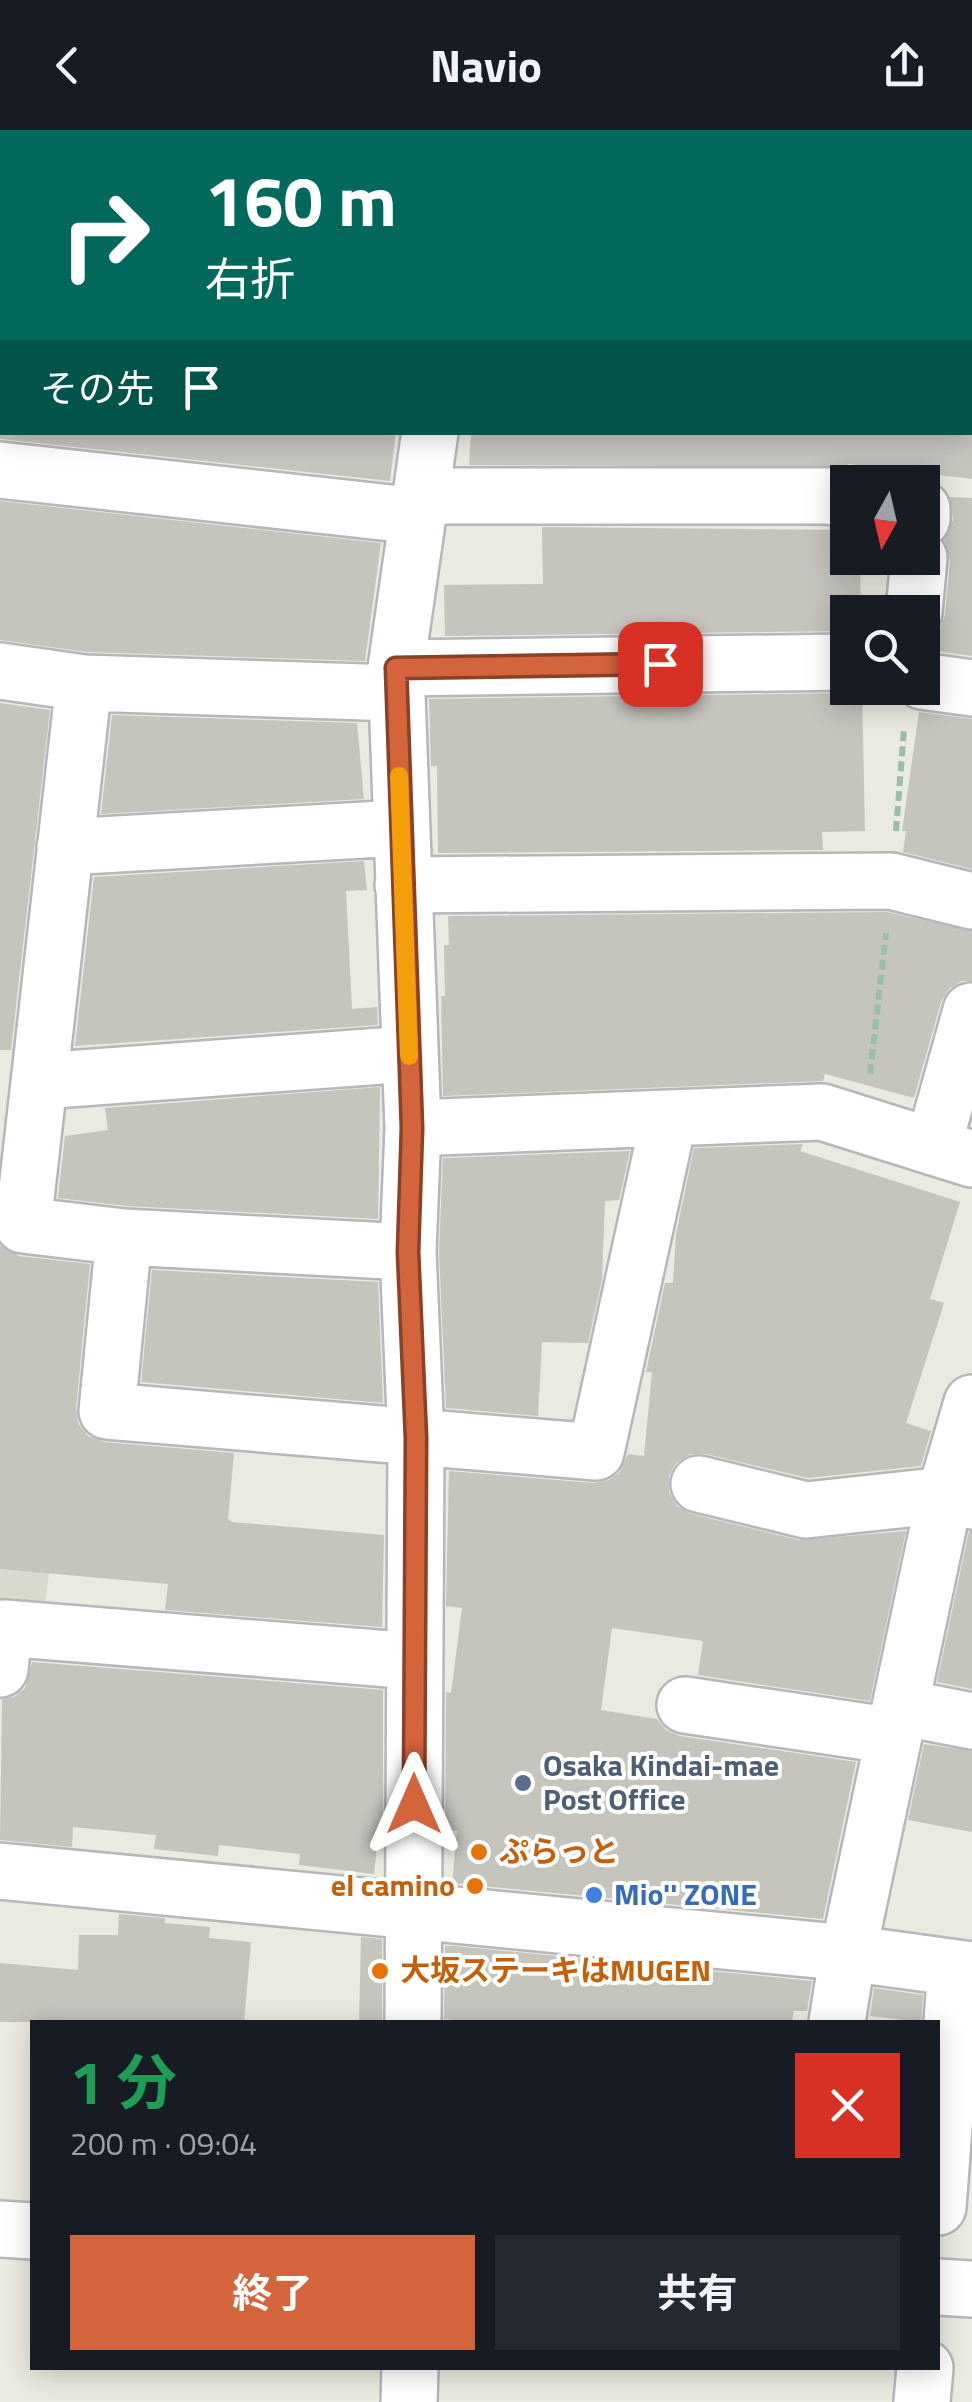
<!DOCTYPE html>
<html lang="ja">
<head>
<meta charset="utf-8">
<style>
  :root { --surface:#171b24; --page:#242831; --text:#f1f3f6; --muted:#9ea1a6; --accent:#d4643c }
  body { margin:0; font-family:"Titillium Web","Noto Sans JP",sans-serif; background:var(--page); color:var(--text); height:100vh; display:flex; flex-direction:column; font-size:38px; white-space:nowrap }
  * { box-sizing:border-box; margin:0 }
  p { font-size:32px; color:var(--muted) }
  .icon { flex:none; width:55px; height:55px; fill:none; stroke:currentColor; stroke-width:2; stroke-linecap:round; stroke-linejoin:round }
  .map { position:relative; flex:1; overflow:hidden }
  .sheet { position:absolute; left:30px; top:1890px; width:910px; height:350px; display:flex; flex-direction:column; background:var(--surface); border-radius:0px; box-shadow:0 5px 25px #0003 }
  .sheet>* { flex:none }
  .hud { position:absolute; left:0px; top:0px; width:972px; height:305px; box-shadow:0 5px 25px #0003; background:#00695c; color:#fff; overflow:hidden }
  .needle { width:65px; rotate:188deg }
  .controls { position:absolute; left:830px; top:335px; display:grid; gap:20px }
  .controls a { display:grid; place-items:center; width:110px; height:110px; border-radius:0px; background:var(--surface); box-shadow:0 5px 25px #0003; font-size:50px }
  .pin { position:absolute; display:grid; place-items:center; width:85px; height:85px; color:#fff; margin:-42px; border-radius:20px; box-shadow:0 5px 15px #0006 }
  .me { position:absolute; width:110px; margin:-55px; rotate:0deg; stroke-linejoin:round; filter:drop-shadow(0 0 8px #0008) }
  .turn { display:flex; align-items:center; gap:35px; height:210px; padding:0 40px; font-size:45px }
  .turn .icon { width:130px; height:130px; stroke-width:2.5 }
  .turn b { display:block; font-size:70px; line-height:85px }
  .then { display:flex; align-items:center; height:95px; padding:0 40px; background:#0003; gap:20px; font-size:38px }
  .round { display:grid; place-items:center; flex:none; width:105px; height:105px; border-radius:0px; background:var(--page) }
  .summary { display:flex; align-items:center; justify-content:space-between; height:170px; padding:0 40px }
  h1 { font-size:60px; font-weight:700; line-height:75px; color:#1e9e55 }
  .cta { display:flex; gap:20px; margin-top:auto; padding:20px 40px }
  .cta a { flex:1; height:115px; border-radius:0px; background:var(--accent); color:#fff; font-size:40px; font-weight:700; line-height:115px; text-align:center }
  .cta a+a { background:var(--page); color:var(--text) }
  header { display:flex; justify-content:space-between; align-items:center; height:130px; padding:0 40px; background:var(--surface); font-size:45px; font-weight:700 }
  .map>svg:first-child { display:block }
  .education { fill:#dad9ce }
  .building { fill:#c5c4bd }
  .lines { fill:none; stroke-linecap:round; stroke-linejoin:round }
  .minor-casing { stroke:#b6b6bb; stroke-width:60 }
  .path { stroke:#99bfab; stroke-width:6; stroke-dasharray:10 5; stroke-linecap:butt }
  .minor { stroke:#fff; stroke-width:55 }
  .route-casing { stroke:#8a4127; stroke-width:25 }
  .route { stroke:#d4643c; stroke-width:18 }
  .slow { stroke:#f59e0b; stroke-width:18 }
  .service-dot { fill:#5c6f8a; stroke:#fff; stroke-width:4 }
  .food-dot { fill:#e8710a; stroke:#fff; stroke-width:4 }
  .shop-dot { fill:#3f7fe0; stroke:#fff; stroke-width:4 }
  .labels { text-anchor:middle; stroke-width:8; stroke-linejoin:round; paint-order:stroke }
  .service-label { font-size:30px; font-weight:bold; fill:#4e5e75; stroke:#fff; text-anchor:start }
  .food-label { font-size:30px; font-weight:bold; fill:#c56008; stroke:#fff; text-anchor:start }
  .shop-label { font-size:30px; font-weight:bold; fill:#366cbe; stroke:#fff; text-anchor:start }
</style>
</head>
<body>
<header><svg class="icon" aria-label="back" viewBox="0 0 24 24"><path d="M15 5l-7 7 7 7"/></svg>Navio<svg class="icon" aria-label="share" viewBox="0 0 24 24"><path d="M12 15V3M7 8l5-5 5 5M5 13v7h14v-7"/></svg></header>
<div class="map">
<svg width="972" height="2272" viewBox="0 0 972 2272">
  <rect width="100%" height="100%" fill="#eaeae0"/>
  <path class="education" d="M0,1231L57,1376L44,1484L0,1480Z"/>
  <path class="building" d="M0,302H396L390,351L0,309Z
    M471,302H972V349L848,334V337L469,335Z
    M950,367L972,368V526L928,520L930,509L940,499L945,485L950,431L944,410L953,390Z
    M0,371L381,413L365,531L87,522L0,510Z
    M542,397L848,400V428H860L861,482H848V501L445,506L444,455L543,454Z
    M862,559L865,701L822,702L823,720L438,723L437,636H431L429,569L848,563Z
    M0,573L50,580L11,920H0Z
    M919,582L972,589V739L903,722L906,701H902Z
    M112,585L357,593L364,669L101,684Z
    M364,731L367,760L346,761L352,879L377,877L378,895L75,916L94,747Z
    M887,782L972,801V851H962L950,858L941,872L914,968L825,944L823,951L443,966L441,866H445L444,815H449L448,786Z
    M380,957L378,1089L127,1076L58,1068L65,1006L108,1000L105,978Z
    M803,1014L800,1021L960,1072L930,1169L944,1173L906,1293L931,1301L921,1336L808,1348L706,1324H691L676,1333L669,1346V1362L677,1376L692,1384L799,1410L906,1401L870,1571L698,1545L703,1511L612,1498L601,1580L657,1589L666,1600L680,1606L856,1632L823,1789L452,1753L457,1701L445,1700L446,1562L451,1563L462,1478L446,1476L449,1341L594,1353L609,1350L619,1343L628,1324L644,1326L652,1242H646L665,1153H673L676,1104L694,1018Z
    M630,1021L619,1070L605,1071L602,1149L588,1213L542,1212L538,1286L446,1278L439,1122L443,1028Z
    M0,1115L19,1126L90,1134L76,1278L78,1293L88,1306L104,1312L234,1323L228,1389L232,1392L384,1405L382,1497L165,1480L168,1454L0,1439Z
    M152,1140L378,1152L383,1273L141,1252Z
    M969,1401H972V1559L937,1552Z
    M32,1532L383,1560V1693L380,1692L374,1744L299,1735L300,1724L219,1715L218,1726L154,1719L156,1705L73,1697L72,1717L0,1710L2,1569L14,1567L25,1558Z
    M924,1614L972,1621V1702L908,1690Z
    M119,1784L165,1788V1793L210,1797L209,1808L251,1812L244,1892H0V1833L78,1840L79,1805H118Z
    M361,1807L382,1809V1892H359Z
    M445,1816H455L812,1851L807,1881H794L792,1892H470L444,1889Z
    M874,1858L923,1865L921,1892L870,1886Z"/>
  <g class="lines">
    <defs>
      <path id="minor" d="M478,2L479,0
        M0,226H2
        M0,340L418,386
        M423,366H827L848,369
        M922,379V389
        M914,482L919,428
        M396,538L848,532
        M0,541L84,553L397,563
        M922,551L972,558
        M84,553L23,1095L124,1107L408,1122
        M65,717L400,698
        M403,755L891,751L972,771
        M40,951L409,924
        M413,998L822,982L972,1029
        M933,1017L971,881
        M124,1107L107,1281L596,1322L669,988
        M699,1354L806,1380L945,1365L972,1371
        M0,1539L4,1498L414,1531
        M685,1575L894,1606
        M900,1577L972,1591
        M0,1741L848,1823L972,1840
        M413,1892L416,1308L408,1122L413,998L396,538L430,302
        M837,1892L848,1823L945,1365L972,1273
        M938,2077L956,1838
        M0,2099L32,2101
        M938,2157L972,2159
        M409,2272L410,2238
        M922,2272L925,2238"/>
    </defs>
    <use href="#minor" class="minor-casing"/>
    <path class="path" d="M896,701L904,599
      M870,944L886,803"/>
    <use href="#minor" class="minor"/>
  </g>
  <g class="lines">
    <defs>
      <path id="route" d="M414,1674L416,1308L408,1122L412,998L396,538L660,534"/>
    </defs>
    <use href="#route" class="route-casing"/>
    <use href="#route" class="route"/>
    <path class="slow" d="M399,646L409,926"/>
  </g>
  <circle class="service-dot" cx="523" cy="1653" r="10"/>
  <g class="food-dot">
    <circle cx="479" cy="1722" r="10"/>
    <circle cx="475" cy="1756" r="10"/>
    <circle cx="380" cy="1841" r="10"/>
  </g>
  <circle class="shop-dot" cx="594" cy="1765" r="10"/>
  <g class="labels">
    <g class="service-label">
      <text x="543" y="1646">Osaka Kindai-mae<tspan x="543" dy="34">Post Office</tspan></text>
    </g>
    <g class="food-label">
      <text x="499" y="1732">ぷらっと</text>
      <text x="455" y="1766" text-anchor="end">el camino</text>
      <text x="400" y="1851">大坂ステーキはMUGEN</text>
    </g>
    <g class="shop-label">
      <text x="614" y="1775">Mio'' ZONE</text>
    </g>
  </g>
</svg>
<div class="controls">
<a><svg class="needle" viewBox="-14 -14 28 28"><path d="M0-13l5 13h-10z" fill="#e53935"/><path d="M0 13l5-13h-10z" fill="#9ea1a6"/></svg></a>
<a><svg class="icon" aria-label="search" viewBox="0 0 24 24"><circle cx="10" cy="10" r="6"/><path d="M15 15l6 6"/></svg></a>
</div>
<div class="pin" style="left:660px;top:534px;background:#d93025"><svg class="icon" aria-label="arrive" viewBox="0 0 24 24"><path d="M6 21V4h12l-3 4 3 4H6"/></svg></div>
<svg class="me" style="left:414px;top:1674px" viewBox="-20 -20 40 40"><path d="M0-17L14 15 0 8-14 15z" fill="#d4643c" stroke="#fff" stroke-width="4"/></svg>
<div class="hud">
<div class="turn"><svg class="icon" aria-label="right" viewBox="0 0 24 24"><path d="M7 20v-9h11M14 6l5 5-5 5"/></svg><div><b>160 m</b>右折</div></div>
<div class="then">その先<svg class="icon" aria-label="arrive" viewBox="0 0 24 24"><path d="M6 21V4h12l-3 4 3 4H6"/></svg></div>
</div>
<section class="sheet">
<div class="summary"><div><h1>1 分</h1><p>200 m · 09:04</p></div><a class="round" style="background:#d93025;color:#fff"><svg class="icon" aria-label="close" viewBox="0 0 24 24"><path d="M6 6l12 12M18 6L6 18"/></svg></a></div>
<div class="cta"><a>終了</a><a>共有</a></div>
</section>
</div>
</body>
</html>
